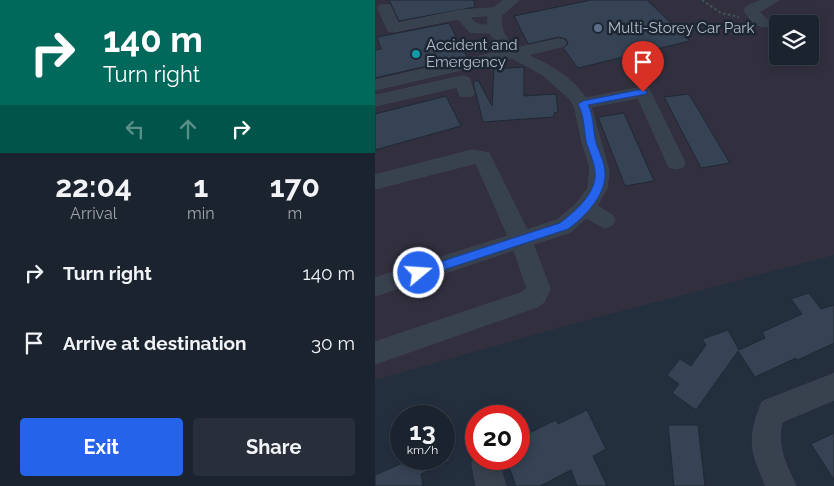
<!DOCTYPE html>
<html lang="en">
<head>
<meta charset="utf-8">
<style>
  :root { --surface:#1b232e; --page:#282f3a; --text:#f1f3f6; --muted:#a0a4aa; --line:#39404a; --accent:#2563eb }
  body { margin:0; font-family:Raleway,sans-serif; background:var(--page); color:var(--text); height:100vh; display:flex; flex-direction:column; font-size:19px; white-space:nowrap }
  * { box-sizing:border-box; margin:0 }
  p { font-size:16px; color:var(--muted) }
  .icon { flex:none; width:28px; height:28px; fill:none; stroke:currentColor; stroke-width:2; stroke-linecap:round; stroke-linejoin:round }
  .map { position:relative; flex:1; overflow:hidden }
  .drawer { display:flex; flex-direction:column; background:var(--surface); width:375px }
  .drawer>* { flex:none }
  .guide { background:#00695c; color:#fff; overflow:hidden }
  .controls { position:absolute; left:394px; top:15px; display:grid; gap:10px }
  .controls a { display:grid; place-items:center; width:50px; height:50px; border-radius:5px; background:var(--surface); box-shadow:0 2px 12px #0003,0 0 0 1px var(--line); font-size:25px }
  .speed { position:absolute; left:15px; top:405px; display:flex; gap:10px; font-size:25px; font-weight:700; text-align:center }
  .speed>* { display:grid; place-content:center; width:65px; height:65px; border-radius:50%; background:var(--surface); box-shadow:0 2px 12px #0003,0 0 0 1px var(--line); line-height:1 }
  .speed small { font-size:12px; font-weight:400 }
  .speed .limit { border:8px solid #d22; background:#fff; color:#111 }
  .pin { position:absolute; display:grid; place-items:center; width:42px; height:42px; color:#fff; margin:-51px -21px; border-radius:50% 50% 50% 0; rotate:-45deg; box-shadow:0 0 5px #0007 }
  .pin .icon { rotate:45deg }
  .me { position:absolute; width:55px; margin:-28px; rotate:72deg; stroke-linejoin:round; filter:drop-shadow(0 0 4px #0008) }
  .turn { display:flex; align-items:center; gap:18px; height:105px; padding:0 20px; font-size:22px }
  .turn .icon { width:65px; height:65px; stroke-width:2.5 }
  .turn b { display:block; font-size:35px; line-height:42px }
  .lanes { display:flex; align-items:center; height:48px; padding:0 20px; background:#0003; justify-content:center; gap:25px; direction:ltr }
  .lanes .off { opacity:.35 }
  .eta { display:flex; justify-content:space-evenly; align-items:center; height:85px; text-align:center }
  .eta b { font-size:30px; font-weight:700; line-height:35px }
  .button { display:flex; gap:10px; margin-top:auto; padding:10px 20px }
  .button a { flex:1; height:58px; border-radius:5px; background:var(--accent); color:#fff; font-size:20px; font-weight:700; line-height:58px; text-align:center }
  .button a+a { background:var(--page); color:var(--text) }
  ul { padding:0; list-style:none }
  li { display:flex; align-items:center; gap:15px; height:70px; padding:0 20px }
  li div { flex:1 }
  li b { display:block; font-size:19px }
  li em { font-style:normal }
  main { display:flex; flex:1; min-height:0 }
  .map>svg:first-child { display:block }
  .medical { fill:#32303f; fill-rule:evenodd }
  .building { fill:#364354; stroke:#1f2835 }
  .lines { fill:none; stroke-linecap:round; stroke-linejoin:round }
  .minor-casing { stroke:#414a57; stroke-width:1 }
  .path { stroke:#3f5557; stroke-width:2; stroke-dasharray:2.5 2.5; stroke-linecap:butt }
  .minor { fill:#38414e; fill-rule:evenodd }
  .route { fill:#2563eb; stroke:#184099 }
  .service-dot { fill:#5c6f8a; stroke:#1d2633; stroke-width:2 }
  .culture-dot { fill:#0f9aa8; stroke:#1d2633; stroke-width:2 }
  .labels { text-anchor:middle; stroke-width:5; stroke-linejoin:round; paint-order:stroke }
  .far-poi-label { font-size:15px; fill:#b4bcc9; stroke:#1d2633; text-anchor:start }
</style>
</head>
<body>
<main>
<section class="drawer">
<div class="guide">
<div class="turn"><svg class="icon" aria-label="right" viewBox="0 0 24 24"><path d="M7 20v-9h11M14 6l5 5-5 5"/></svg><div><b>140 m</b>Turn right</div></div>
<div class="lanes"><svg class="icon off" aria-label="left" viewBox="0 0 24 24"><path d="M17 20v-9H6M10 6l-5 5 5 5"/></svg><svg class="icon off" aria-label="ahead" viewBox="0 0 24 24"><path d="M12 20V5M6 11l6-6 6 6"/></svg><svg class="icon" aria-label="right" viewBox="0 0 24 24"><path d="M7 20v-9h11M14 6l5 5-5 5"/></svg></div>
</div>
<div class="eta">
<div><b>22:04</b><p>Arrival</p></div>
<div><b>1</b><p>min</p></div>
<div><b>170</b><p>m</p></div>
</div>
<ul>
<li><svg class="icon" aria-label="right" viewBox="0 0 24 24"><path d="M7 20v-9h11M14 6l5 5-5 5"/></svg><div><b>Turn right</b></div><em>140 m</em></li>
<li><svg class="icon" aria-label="arrive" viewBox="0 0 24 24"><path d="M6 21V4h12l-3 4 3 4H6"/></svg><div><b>Arrive at destination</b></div><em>30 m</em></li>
</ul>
<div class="button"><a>Exit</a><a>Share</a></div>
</section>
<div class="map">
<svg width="459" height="486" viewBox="0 0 459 486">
  <rect width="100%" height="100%" fill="#242f3e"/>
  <path class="medical" d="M0,0H459V255L190,326L0,380ZM402,24H435V56H402Z"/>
  <path class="building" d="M14,0H99L100,7L24,21Z
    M216,0H272L315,41L203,68L188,48L193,44L191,39L184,37L153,44L139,16Z
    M74,23L92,57L0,78V50L6,49L2,37Z
    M149,67V96L181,94L183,112L179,113V117L108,122L98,82L103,80L117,106L119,69Z
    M314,94L355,163L326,168L289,97Z
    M71,96L86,126L0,150V114Z
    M249,113L279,181L250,186L223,117Z
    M434,293L446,309L459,305V343L423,360L421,358L380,377L363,351L321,410L297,393L304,384L292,375L305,359L316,366L331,345L327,339L353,330L364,350L390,338L387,332L427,314L416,299Z
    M212,410L231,449L218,456L232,486H202L196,470L165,486H141L131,459H144V438L181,420L183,424Z
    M293,425H323L330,486H299Z
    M459,433V480L436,444Z
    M37,459H78L46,474L48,486H0V475Z"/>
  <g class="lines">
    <defs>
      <path id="minor" d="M129,0H144L126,16C125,30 131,40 141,48L184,39L189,40L191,43L189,46L152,55C175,65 196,77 211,98L268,87L274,89L310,163L308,167L301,169L294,167L263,98L216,107L234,171L232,188L222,206L237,215L240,220L237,225L230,228L211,218L196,232L158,244L175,289L169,302L162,307L0,364V342L146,293L152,288L139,250L0,296V278L133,236L101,163L0,189V175L97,150L114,153L152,230L182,220L201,204L213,188L215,167L207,142L200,108L195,99L168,75L137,58L0,90V80L127,51L115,33L95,32L83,19L18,32L13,31L3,8L5,5H15L23,23L86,10L118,8ZM113,16V25C104,26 100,24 95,17Z
        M387,0H404L384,12L392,20L407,16L412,17L414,20L412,23C392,27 382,33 369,10L371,7Z
        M88,76L94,78L99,93L97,96H85L82,87L0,106V96Z
        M459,374V400L407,422C401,447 411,464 421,486H391C375,450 372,439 387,402Z
        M101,454V459H123L131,486H101L97,464Z"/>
    </defs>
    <use href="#minor" class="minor-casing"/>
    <path class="path" d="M327,0L346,13L364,17"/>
    <use href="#minor" class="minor"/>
  </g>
  <path class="route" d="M268,89L272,92L271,94L213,105C219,117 218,131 221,143C224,152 230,163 230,173C231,195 210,217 193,229L44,278L40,276L38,273L40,270L185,223C200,212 223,192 220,171C219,161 214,151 211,141C209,128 209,115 203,104L208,101Z"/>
  <circle class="service-dot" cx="223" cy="28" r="5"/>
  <circle class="culture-dot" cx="41" cy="54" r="5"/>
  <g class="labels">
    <g class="far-poi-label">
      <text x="233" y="33">Multi-Storey Car Park</text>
      <text x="51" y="50">Accident and<tspan x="51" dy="17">Emergency</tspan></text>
    </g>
  </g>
</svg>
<div class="controls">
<a><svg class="icon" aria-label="layers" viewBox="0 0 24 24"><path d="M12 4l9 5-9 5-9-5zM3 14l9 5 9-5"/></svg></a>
</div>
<div class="speed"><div>13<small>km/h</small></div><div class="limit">20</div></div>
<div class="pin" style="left:268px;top:92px;background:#d93025"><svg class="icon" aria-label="arrive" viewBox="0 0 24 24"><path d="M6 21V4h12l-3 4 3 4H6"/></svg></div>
<svg class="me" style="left:44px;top:273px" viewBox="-20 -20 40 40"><circle r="17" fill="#2563eb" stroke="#fff" stroke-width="3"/><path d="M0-11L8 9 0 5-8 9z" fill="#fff"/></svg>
</div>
</main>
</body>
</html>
